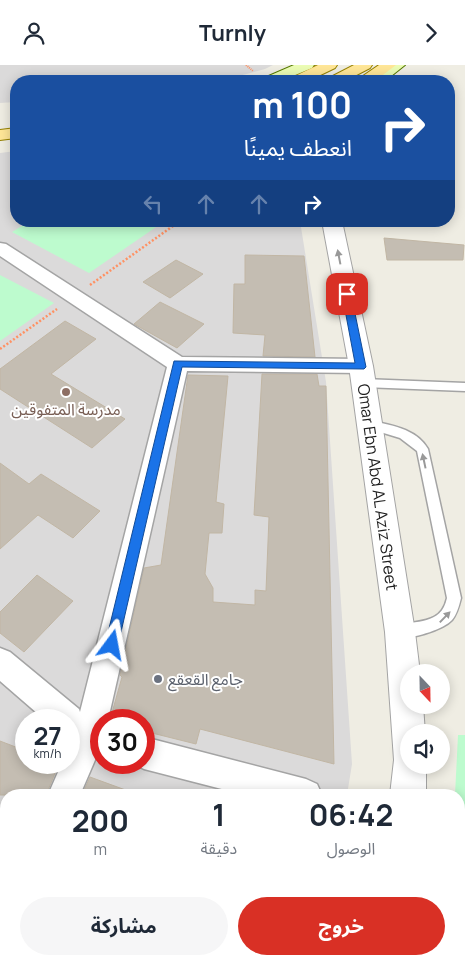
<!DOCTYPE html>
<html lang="ar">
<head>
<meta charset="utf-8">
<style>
  :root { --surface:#fff; --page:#f6f6f7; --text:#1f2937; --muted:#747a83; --accent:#d93025 }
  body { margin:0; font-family:Manrope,"Noto Sans Arabic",sans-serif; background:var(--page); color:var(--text); direction:rtl; height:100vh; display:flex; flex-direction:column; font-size:19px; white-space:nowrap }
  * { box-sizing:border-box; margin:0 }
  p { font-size:16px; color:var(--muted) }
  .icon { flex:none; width:28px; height:28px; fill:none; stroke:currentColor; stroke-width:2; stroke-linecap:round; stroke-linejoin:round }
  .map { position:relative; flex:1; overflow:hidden; direction:ltr }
  .panel { position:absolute; left:0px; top:724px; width:465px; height:176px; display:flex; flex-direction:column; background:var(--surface); border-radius:20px 20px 0 0; box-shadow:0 2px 12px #0003; direction:rtl }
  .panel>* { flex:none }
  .banner { position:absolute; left:10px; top:10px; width:445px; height:152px; border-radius:20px; box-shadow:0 2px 12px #0003; direction:rtl; background:#1a4fa0; color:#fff; overflow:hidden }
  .needle { width:32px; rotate:158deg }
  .controls { position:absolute; left:400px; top:599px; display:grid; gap:10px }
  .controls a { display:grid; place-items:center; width:50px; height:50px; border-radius:50%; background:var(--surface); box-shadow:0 2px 12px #0003; font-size:25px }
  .speed { position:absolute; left:15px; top:644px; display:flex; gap:10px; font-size:25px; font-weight:700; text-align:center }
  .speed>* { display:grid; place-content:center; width:65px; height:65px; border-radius:50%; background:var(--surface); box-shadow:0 2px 12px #0003; line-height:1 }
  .speed small { font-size:12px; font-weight:400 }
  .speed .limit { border:8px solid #d22; background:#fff; color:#111 }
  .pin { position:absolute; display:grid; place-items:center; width:42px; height:42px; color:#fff; margin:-21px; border-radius:10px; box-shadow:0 2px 8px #0006 }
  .me { position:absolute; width:55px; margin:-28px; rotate:13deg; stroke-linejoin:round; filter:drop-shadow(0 0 4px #0008) }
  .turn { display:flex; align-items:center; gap:18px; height:105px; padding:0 20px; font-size:22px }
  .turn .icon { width:65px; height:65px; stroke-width:2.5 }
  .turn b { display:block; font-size:35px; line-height:42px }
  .lanes { display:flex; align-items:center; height:48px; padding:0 20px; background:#0003; justify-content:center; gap:25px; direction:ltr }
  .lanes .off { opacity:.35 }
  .eta { display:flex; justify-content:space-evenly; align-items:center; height:85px; text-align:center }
  .eta b { font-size:30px; font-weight:700; line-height:35px }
  .button { display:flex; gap:10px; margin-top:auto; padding:10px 20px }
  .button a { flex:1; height:58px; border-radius:30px; background:var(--accent); color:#fff; font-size:20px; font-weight:700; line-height:58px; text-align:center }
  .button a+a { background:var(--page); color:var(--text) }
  header { display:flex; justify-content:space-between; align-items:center; height:65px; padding:0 20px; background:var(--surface); font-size:22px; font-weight:700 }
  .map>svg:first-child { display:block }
  .residential { fill:#dbdada; fill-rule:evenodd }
  .park { fill:#bdfbce }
  .building { fill:#c4bdb2; stroke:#c1b6a4 }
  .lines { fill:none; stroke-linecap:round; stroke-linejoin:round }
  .service-casing { stroke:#a4a4a4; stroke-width:3 }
  .minor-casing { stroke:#a4a4a4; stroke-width:3 }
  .tertiary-casing { stroke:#a4a4a4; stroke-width:2 }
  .secondary-casing { stroke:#547801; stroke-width:2 }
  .primary-casing { stroke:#968100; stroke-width:2 }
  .path-far1 { stroke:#ff9163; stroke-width:2; stroke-dasharray:1 1; stroke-linecap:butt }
  .path { stroke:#ff9163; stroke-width:2.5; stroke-dasharray:2 2; stroke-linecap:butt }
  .service { fill:#fff; fill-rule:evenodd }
  .minor { fill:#fff; fill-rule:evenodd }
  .tertiary { fill:#fff; fill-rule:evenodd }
  .secondary { fill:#ebfcb4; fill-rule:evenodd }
  .primary { fill:#ffe697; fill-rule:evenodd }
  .oneway { fill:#999 }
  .route { fill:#1a73e8; stroke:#114b97 }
  .education-dot { fill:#8d6e63; stroke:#fff; stroke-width:2 }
  .worship-dot { fill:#6b7280; stroke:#fff; stroke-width:2 }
  .labels { text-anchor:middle; stroke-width:4; stroke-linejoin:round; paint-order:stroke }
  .education-label { font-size:16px; fill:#785e54; stroke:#fff }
  .street-label { font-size:16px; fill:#1d1d1d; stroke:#fff }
  .worship-label { font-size:16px; fill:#5b616d; stroke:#fff; text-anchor:start }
</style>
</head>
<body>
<header><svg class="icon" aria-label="forward" viewBox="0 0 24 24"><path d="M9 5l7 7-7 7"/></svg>Turnly<svg class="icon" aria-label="person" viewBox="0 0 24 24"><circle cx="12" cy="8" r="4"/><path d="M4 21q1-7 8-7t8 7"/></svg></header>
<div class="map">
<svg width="465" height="899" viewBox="0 0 465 899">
  <rect width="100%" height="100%" fill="#efede3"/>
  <path class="residential" d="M0,0H273L265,4L220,16H16V37L0,38Z
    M16,86V156H300L326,317L352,699L347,730H6V894H320V899H0V88ZM26,655H69V698H26ZM101,655H144V698H101Z"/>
  <path class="park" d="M30,156H165L89,208L12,167Z
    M0,210L54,238L0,276Z
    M458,670H465V899H447V894H459V730H455Z"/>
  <path class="building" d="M384,173L464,180L463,195H387Z
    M245,190L304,191L315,292L263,291L265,270L233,268L234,219H245Z
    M176,195L203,209L170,233L143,217Z
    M160,237L204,259L177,283L134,259Z
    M65,256L96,274L51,309L125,354L92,383L0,324V304Z
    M262,309H317L319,321H326L334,699L200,664L196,679L144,666V655H110L122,612L120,610L144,503L161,500L188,310L228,311L216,437L224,439L222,468H209L205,509L213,523V537L255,540V525L266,526L269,452L254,450Z
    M0,398L29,419L41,409L100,446L73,473L38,450L0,484Z
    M37,510L73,536L24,587L0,568V547Z
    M0,676L26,686V698H48L58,701L46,730H0Z
    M90,712L131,727V730H82Z"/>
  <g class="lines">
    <defs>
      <path id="service" d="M363,314L465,318V326L363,322L358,318Z
        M368,355C389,360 416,363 428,384L461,533C459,541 457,549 452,555C443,565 407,576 395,572L393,567L395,562C416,554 441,561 447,533L417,386L400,373L364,362L362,359L364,356Z"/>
      <path id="minor" d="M0,178L6,179L182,292L361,294L368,296L372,301L368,306L361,308L187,306L108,655H101V681L80,730H48L62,698H69V683L75,667L69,670V655H45L0,616V583L10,587L79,644L80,647L167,302L0,191Z
        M144,672L306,714L317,719L322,730H245L144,704L132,698H144Z
        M6,843V891L0,894V846Z"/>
      <path id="tertiary" d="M322,156H342L373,301L415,567L420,608H409V640H423L425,668H409V700H426V730H390L394,695L385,567L349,301Z
        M386,894H426V899H386Z"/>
      <path id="secondary" d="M294,0H314L312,3L281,16H261L264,13Z
        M388,0H405L385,16H369Z"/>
      <path id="primary" d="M318,0H337L335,3L308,16H288L291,13Z
        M354,0H372L370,3L345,16H326L329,13Z
        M379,0H396L375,16H358L360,13Z
        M16,63V73L0,75V65Z"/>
    </defs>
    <use href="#service" class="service-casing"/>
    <use href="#minor" class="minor-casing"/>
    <use href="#tertiary" class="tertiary-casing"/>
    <use href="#secondary" class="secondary-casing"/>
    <use href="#primary" class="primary-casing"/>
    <path class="path-far1" d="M246,0L253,6"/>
    <path class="path" d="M90,220L180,156
      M0,284L57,244"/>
    <use href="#service" class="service"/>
    <use href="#minor" class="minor"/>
    <use href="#tertiary" class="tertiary"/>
    <use href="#secondary" class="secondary"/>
    <use href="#primary" class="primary"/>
  </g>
  <defs><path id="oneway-solid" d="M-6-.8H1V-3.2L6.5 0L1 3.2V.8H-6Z" transform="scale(1.25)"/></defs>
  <g class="oneway">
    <use href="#oneway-solid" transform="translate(339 192) rotate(-101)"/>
    <use href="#oneway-solid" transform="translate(424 396) rotate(-102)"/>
    <use href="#oneway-solid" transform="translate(445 552) rotate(-46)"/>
  </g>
  <path class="route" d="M347,226L351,229L366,302L364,304L182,302L118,580L116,584L112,586L107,584L105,580L174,296L355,298L342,229Z"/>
  <circle class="education-dot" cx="66" cy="327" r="5"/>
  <circle class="worship-dot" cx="158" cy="614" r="5"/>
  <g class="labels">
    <g class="education-label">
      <text x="66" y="350">مدرسة المتفوقين</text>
    </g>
    <g class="street-label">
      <text transform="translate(378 422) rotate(82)" y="6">Omar Ebn Abd AL Aziz Street</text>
    </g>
    <g class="worship-label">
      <text x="168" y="620">جامع القعقع</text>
    </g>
  </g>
</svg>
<div class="controls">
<a><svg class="needle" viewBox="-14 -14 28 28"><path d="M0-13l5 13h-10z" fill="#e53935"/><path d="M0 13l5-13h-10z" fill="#747a83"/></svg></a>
<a><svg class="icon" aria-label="sound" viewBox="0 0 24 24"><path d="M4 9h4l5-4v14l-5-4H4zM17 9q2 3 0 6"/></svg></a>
</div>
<div class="speed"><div>27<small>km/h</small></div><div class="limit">30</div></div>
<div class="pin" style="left:347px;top:229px;background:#d93025"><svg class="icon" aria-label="arrive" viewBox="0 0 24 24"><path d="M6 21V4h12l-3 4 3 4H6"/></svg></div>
<svg class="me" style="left:112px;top:580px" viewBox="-20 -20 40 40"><path d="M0-17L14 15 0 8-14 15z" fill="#1a73e8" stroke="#fff" stroke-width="4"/></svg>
<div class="banner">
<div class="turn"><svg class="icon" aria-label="right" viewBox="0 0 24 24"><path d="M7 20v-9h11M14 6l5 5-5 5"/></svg><div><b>100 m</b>انعطف يمينًا</div></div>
<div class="lanes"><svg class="icon off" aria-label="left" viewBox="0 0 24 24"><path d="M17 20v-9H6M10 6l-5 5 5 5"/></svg><svg class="icon off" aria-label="ahead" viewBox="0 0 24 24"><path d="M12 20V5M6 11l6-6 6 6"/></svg><svg class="icon off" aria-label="ahead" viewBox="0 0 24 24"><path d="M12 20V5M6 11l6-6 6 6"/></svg><svg class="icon" aria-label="right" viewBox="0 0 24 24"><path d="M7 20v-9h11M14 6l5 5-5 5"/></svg></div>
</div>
<section class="panel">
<div class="eta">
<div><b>06:42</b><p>الوصول</p></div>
<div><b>1</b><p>دقيقة</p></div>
<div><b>200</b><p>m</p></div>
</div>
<div class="button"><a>خروج</a><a>مشاركة</a></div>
</section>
</div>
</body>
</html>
